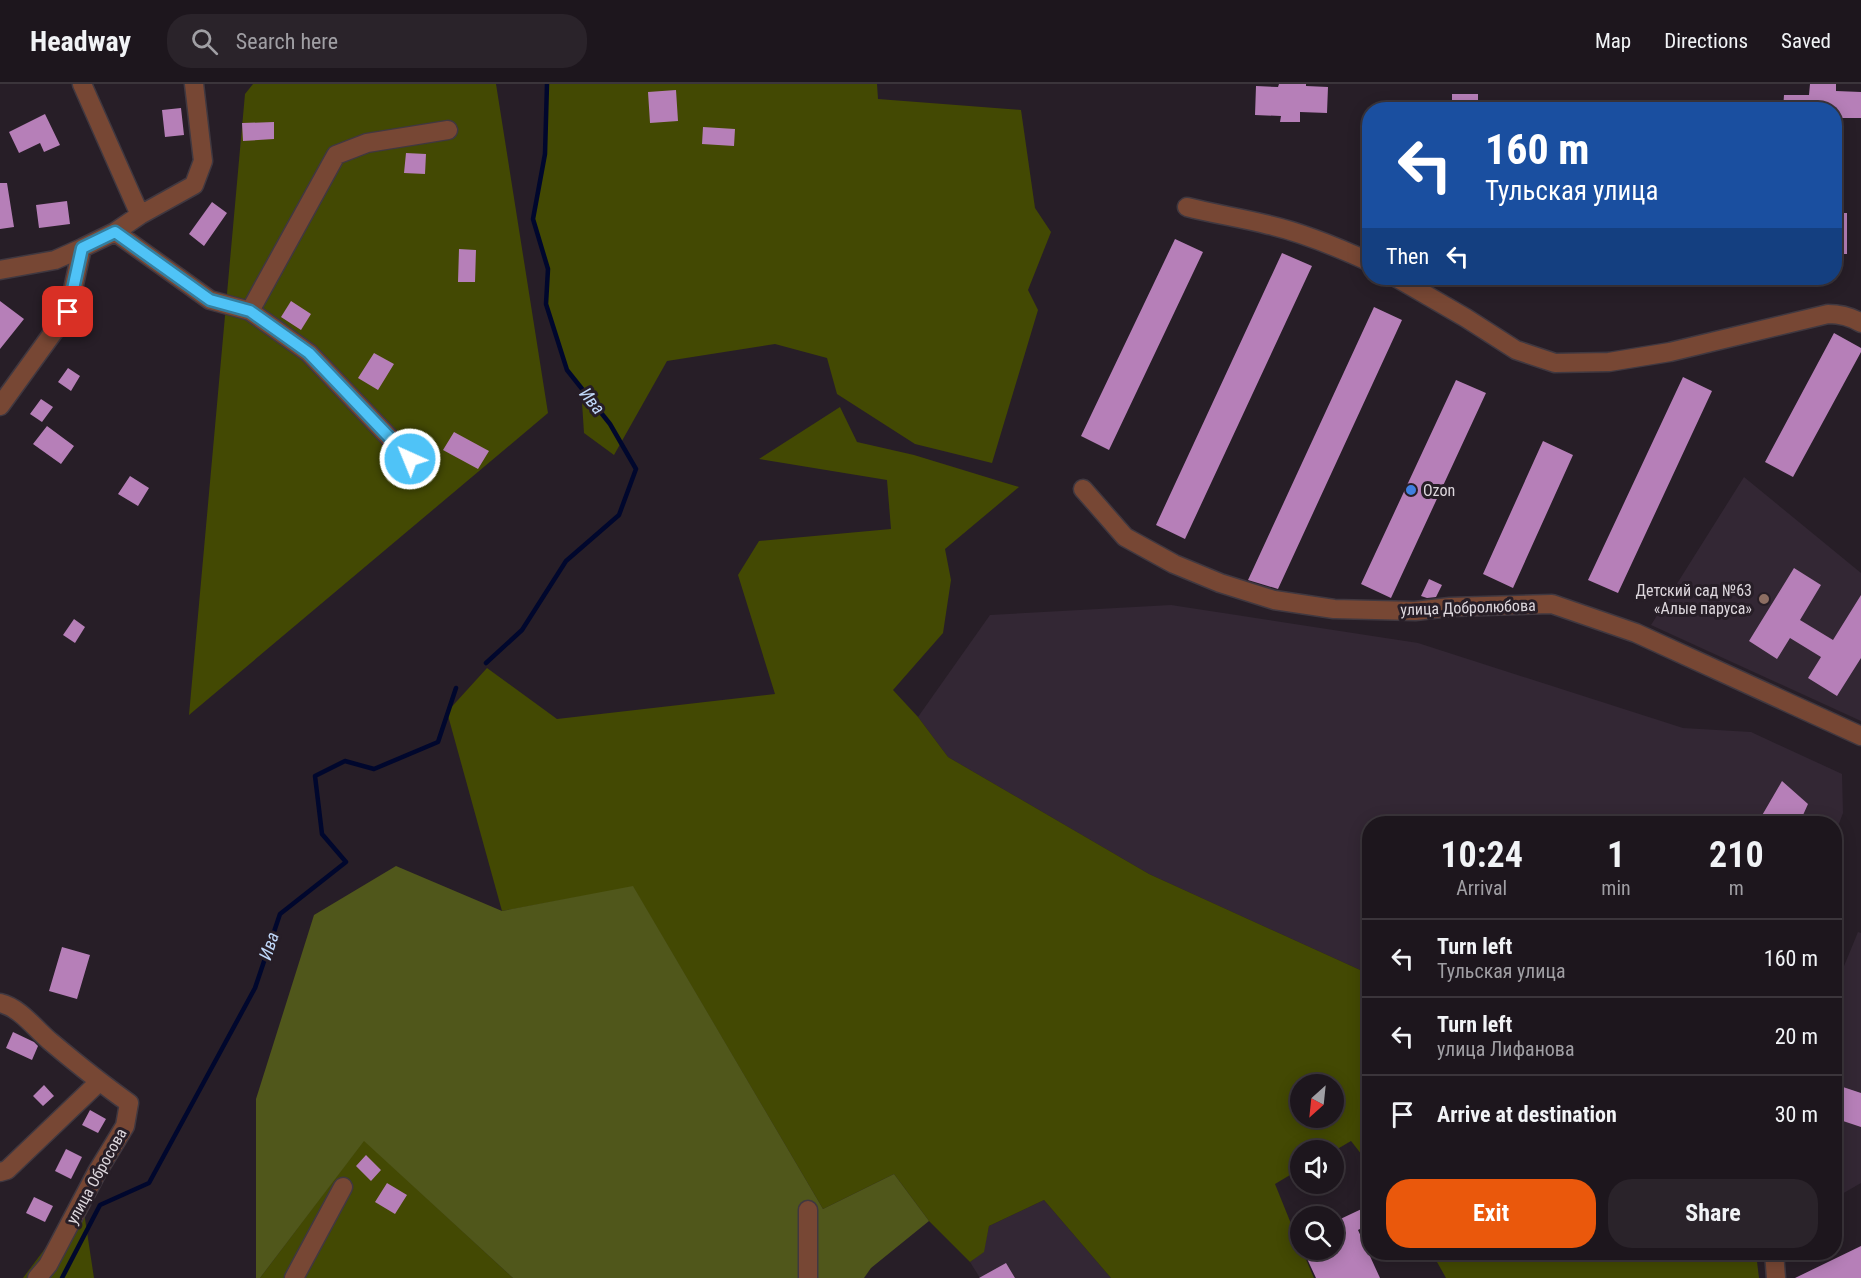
<!DOCTYPE html>
<html lang="en">
<head>
<meta charset="utf-8">
<style>
  :root { --surface:#1d161d; --page:#2a232a; --text:#f1f3f6; --muted:#a09fa4; --line:#3b353b; --accent:#ea580c }
  body { margin:0; font-family:"Roboto Condensed",sans-serif; background:var(--page); color:var(--text); height:100vh; display:flex; flex-direction:column; font-size:22px; white-space:nowrap }
  * { box-sizing:border-box; margin:0 }
  p { font-size:20px; color:var(--muted) }
  .icon { flex:none; width:33px; height:33px; fill:none; stroke:currentColor; stroke-width:2; stroke-linecap:round; stroke-linejoin:round }
  .map { position:relative; flex:1; overflow:hidden }
  .side { position:absolute; left:1362px; top:732px; width:480px; height:444px; display:flex; flex-direction:column; background:var(--surface); border-radius:24px; box-shadow:0 3px 15px #0003,0 0 0 2px var(--line) }
  .side>* { flex:none }
  .guide { position:absolute; left:1362px; top:18px; width:480px; height:183px; border-radius:24px; box-shadow:0 3px 15px #0003,0 0 0 2px var(--line); background:#1a4fa0; color:#fff; overflow:hidden }
  .needle { width:39px; rotate:207deg }
  .buttons { position:absolute; left:1290px; top:990px; display:grid; gap:12px }
  .buttons a { display:grid; place-items:center; width:54px; height:54px; border-radius:50%; background:var(--surface); box-shadow:0 3px 15px #0003,0 0 0 2px var(--line); font-size:30px }
  .pin { position:absolute; display:grid; place-items:center; width:51px; height:51px; color:#fff; margin:-26px; border-radius:12px; box-shadow:0 3px 9px #0006 }
  .me { position:absolute; width:66px; margin:-33px; rotate:316deg; stroke-linejoin:round; filter:drop-shadow(0 0 4px #0008) }
  .turn { display:flex; align-items:center; gap:21px; height:126px; padding:0 24px; font-size:27px }
  .turn .icon { width:78px; height:78px; stroke-width:2.5 }
  .turn b { display:block; font-size:42px; line-height:51px }
  .then { display:flex; align-items:center; height:57px; padding:0 24px; background:#0003; gap:12px; font-size:22px }
  .eta { display:flex; justify-content:space-evenly; align-items:center; height:102px; text-align:center }
  .eta b { font-size:36px; font-weight:700; line-height:42px }
  .button { display:flex; gap:12px; margin-top:auto; padding:12px 24px }
  .button a { flex:1; height:69px; border-radius:24px; background:var(--accent); color:#fff; font-size:24px; font-weight:700; line-height:69px; text-align:center }
  .button a+a { background:var(--page); color:var(--text) }
  ul { padding:0; list-style:none }
  li { display:flex; align-items:center; gap:18px; height:78px; padding:0 24px; border-top:2px solid var(--line) }
  li div { flex:1 }
  li b { display:block; font-size:22px }
  li em { font-style:normal }
  header { display:flex; align-items:center; gap:36px; box-sizing:border-box; height:84px; padding:0 30px; background:var(--surface); border-bottom:2px solid var(--line) }
  header strong { font-size:28px }
  nav { display:flex; gap:33px; margin-inline-start:auto; font-size:21px }
  .search { width:420px; height:54px; background:var(--page); display:flex; align-items:center; gap:15px; box-sizing:border-box; padding:0 21px; border-radius:24px; color:var(--muted); font-size:22px }
  .map>svg:first-child { display:block }
  .built { fill:#332734 }
  .green { fill:#434903; fill-rule:evenodd }
  .forest { fill:#50571b }
  .lines { fill:none; stroke-linecap:round; stroke-linejoin:round }
  .stream { stroke:#00072d; stroke-width:4.5 }
  .building { fill:#b67fb8 }
  .street-casing { stroke:#403840; stroke-width:21 }
  .street { stroke:#774734; stroke-width:18 }
  .route-casing { stroke:#337fa1; stroke-width:15 }
  .route { stroke:#4fc3f7; stroke-width:10 }
  .shop-dot { fill:#3f7fe0; stroke:#271e27; stroke-width:2 }
  .education-dot { fill:#8d6e63; stroke:#271e27; stroke-width:2 }
  .labels { text-anchor:middle; stroke-width:6; stroke-linejoin:round; paint-order:stroke }
  .poi-label { font-size:16px; fill:#ddd7dd; stroke:#271e27; text-anchor:start }
  .street-label { font-size:16px; fill:#ddd7dd; stroke:#271e27 }
  .water-label { font-size:18px; font-style:italic; fill:#bfd7f8; stroke:#271e27 }
</style>
</head>
<body>
<header>
<strong>Headway</strong>
<div class="search"><svg class="icon" aria-label="search" viewBox="0 0 24 24"><circle cx="10" cy="10" r="6"/><path d="M15 15l6 6"/></svg>Search here</div>
<nav><a>Map</a><a>Directions</a><a>Saved</a></nav>
</header>
<div class="map">
<svg width="1861" height="1194" viewBox="0 0 1861 1194">
  <rect width="100%" height="100%" fill="#271e27"/>
  <path class="built" d="M1744,393L1861,489V637L1651,541Z
    M1171,521L1418,559L1683,644L1751,648L1842,690L1843,729L1835,750L1834,740H1370L1369,890L1149,790L948,673L918,633L990,531Z
    M1858,848L1861,849V1099L1835,1114V904Z
    M1044,1116L1111,1194H980L970,1178L983,1168L989,1142Z"/>
  <path class="green" d="M253,0H496L548,329L189,631L245,10Z
    M547,0H877L878,15L1021,26L1035,124L1051,148L1028,206L1038,226L992,379L915,360L837,310L827,274L775,260L667,277L614,371L584,349L581,303L567,286L546,220L548,185L533,135L545,70Z
    M840,323L857,358L914,371L1019,403L945,465L951,496L943,549L893,606L918,633L948,673L1149,790L1369,890V1080L1351,1057L1334,1067L1300,1066V1085L1275,1100L1300,1162V1166H1302L1314,1194H1111L1044,1116L989,1142L984,1168L970,1178L929,1137L894,1090L823,1125L633,803L502,827L447,628L487,584L557,635L775,610L738,491L759,457L891,445L887,396L759,375ZM1300,1000H1334V1034H1300Z
    M364,1056L513,1194H260Z
    M82,1115L94,1194H23Z
    M1432,1169H1756L1759,1194H1446Z"/>
  <path class="forest" d="M396,782L502,827L633,802L823,1125L894,1090L929,1137L871,1184L864,1194H513L364,1057L260,1194H256V1015L314,831Z"/>
  <g class="lines">
    <path class="stream" d="M486,579L522,546L566,477L619,431L636,385L610,340L567,286L546,220L548,185L533,135L545,70L547,0
      M62,1194L100,1121L149,1099L255,904L280,830L346,778L322,750L315,692L345,677L374,685L438,658L456,604"/>
  </g>
  <path class="building" d="M1279,0H1306V2L1328,3L1327,29L1300,28V38H1280L1281,32L1255,31L1256,2L1278,3Z
    M1810,0H1836V7L1861,8V34H1834V26H1783L1784,11H1809Z
    M676,6L678,37L650,39L648,8Z
    M1452,10H1478V26H1452Z
    M181,24L184,51L165,53L162,26Z
    M45,30L60,61L44,68L40,59L19,69L9,48Z
    M274,38V55L243,57L242,39Z
    M703,43L735,45L734,62L702,60Z
    M406,69L426,70L425,90L404,89Z
    M0,99H7L14,143L0,145Z
    M67,117L70,140L39,144L36,121Z
    M212,118L227,129L204,162L189,150Z
    M1834,129H1847V170H1834Z
    M1175,155L1203,168L1109,366L1081,352Z
    M459,165L476,166L475,198H458Z
    M1282,169L1312,182L1185,455L1156,441Z
    M0,217L24,235L0,265Z
    M291,217L311,230L301,246L281,233Z
    M1374,223L1402,236L1278,505L1248,496Z
    M1834,249L1861,264V268L1793,393L1765,378Z
    M374,269L394,280L378,306L358,294Z
    M68,284L80,292L71,307L58,298Z
    M1683,293L1712,307L1618,509L1588,496Z
    M1456,296L1486,309L1391,514L1361,500Z
    M41,315L53,323L42,338L30,330Z
    M47,342L74,362L61,380L33,360Z
    M454,348L489,367L478,385L443,366Z
    M1543,357L1573,371L1513,504L1483,490Z
    M130,392L149,404L138,422L118,410Z
    M1794,484L1821,501L1800,536L1833,556L1861,511V574L1837,612L1808,594L1821,573L1790,554L1777,575L1749,557Z
    M1429,495L1442,501L1436,513L1427,514L1421,512Z
    M74,535L85,543L75,559L63,551Z
    M1782,697L1808,720L1799,740H1757Z
    M62,863L90,871L77,915L49,907Z
    M13,948L34,958L38,962L32,976L6,964Z
    M1834,1000L1861,1009V1043L1834,1034Z
    M44,1001L54,1012L43,1022L33,1012Z
    M90,1026L106,1035L98,1049L82,1041Z
    M66,1065L82,1073L71,1095L55,1087Z
    M366,1071L381,1086L371,1097L356,1082Z
    M387,1099L407,1111L395,1130L375,1118Z
    M34,1113L53,1122L45,1138L26,1129Z
    M1370,1121V1140L1358,1146L1380,1194H1316L1303,1166H1334V1138Z
    M1861,1162V1194H1795Z
    M1006,1179L1015,1194H979Z"/>
  <g class="lines">
    <defs>
      <path id="street" d="M82,0L140,131
        M1187,123C1214,130 1242,134 1269,141C1304,149 1337,163 1370,178
        M115,148L210,216L250,227L309,269L410,375
        M0,186L55,176L82,164L115,148L140,131L194,101L203,77L194,0
        M1397,194L1466,234L1516,266L1555,279L1609,278L1670,268L1828,230C1840,230 1850,232 1861,239
        M250,227L336,71L367,59L448,46
        M0,322L68,228L82,164
        M1083,405L1125,453L1174,480L1220,499L1274,516L1334,525L1415,527L1450,523L1552,520L1636,549L1861,652
        M0,919C21,924 35,945 51,958C76,979 102,1000 129,1019L125,1042L97,1088L48,1181L37,1194
        M0,1088L7,1086L99,998
        M808,1126V1194
        M1774,1168L1776,1194
        M294,1194L343,1103"/>
    </defs>
    <use href="#street" class="street-casing"/>
    <use href="#street" class="street"/>
  </g>
  <g class="lines">
    <defs>
      <path id="route" d="M68,228L82,164L115,148L210,216L250,227L309,269L410,375"/>
    </defs>
    <use href="#route" class="route-casing"/>
    <use href="#route" class="route"/>
  </g>
  <circle class="shop-dot" cx="1411" cy="406" r="6"/>
  <circle class="education-dot" cx="1764" cy="515" r="6"/>
  <g class="labels">
    <g class="poi-label">
      <text x="1423" y="412">Ozon</text>
      <text x="1752" y="512" text-anchor="end">Детский сад №63<tspan x="1752" dy="18">«Алые паруса»</tspan></text>
    </g>
    <g class="street-label">
      <text transform="translate(1468 523) rotate(-2)" y="6">улица Добролюбова</text>
      <text transform="translate(96 1092) rotate(-61)" y="6">улица Обросова</text>
    </g>
    <g class="water-label">
      <text transform="translate(592 317) rotate(51)" y="6">Ива</text>
      <text transform="translate(269 862) rotate(-72)" y="6">Ива</text>
    </g>
  </g>
</svg>
<div class="buttons">
<a><svg class="needle" viewBox="-14 -14 28 28"><path d="M0-13l5 13h-10z" fill="#e53935"/><path d="M0 13l5-13h-10z" fill="#a09fa4"/></svg></a>
<a><svg class="icon" aria-label="sound" viewBox="0 0 24 24"><path d="M4 9h4l5-4v14l-5-4H4zM17 9q2 3 0 6"/></svg></a>
<a><svg class="icon" aria-label="search" viewBox="0 0 24 24"><circle cx="10" cy="10" r="6"/><path d="M15 15l6 6"/></svg></a>
</div>
<div class="pin" style="left:68px;top:228px;background:#d93025"><svg class="icon" aria-label="arrive" viewBox="0 0 24 24"><path d="M6 21V4h12l-3 4 3 4H6"/></svg></div>
<svg class="me" style="left:410px;top:375px" viewBox="-20 -20 40 40"><circle r="17" fill="#4fc3f7" stroke="#fff" stroke-width="3"/><path d="M0-11L8 9 0 5-8 9z" fill="#fff"/></svg>
<div class="guide">
<div class="turn"><svg class="icon" aria-label="left" viewBox="0 0 24 24"><path d="M17 20v-9H6M10 6l-5 5 5 5"/></svg><div><b>160 m</b>Тульская улица</div></div>
<div class="then">Then<svg class="icon" aria-label="left" viewBox="0 0 24 24"><path d="M17 20v-9H6M10 6l-5 5 5 5"/></svg></div>
</div>
<section class="side">
<div class="eta">
<div><b>10:24</b><p>Arrival</p></div>
<div><b>1</b><p>min</p></div>
<div><b>210</b><p>m</p></div>
</div>
<ul>
<li><svg class="icon" aria-label="left" viewBox="0 0 24 24"><path d="M17 20v-9H6M10 6l-5 5 5 5"/></svg><div><b>Turn left</b><p>Тульская улица</p></div><em>160 m</em></li>
<li><svg class="icon" aria-label="left" viewBox="0 0 24 24"><path d="M17 20v-9H6M10 6l-5 5 5 5"/></svg><div><b>Turn left</b><p>улица Лифанова</p></div><em>20 m</em></li>
<li><svg class="icon" aria-label="arrive" viewBox="0 0 24 24"><path d="M6 21V4h12l-3 4 3 4H6"/></svg><div><b>Arrive at destination</b></div><em>30 m</em></li>
</ul>
<div class="button"><a>Exit</a><a>Share</a></div>
</section>
</div>
</body>
</html>
